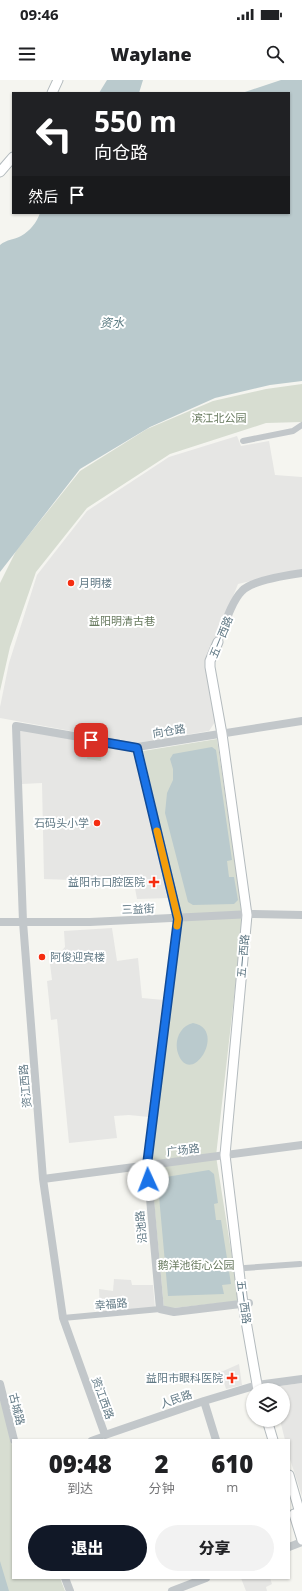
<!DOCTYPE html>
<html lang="zh">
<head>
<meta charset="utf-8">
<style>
  :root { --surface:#fff; --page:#f2f2f2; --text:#202124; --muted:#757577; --accent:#111827 }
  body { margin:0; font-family:"Open Sans","Noto Sans SC",sans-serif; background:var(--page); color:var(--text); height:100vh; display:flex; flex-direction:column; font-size:15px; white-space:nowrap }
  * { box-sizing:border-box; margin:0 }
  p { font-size:13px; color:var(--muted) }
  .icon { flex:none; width:22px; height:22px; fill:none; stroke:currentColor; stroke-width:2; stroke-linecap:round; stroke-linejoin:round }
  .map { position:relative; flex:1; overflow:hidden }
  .panel { position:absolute; left:12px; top:1359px; width:278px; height:140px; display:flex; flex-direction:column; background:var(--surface); border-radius:0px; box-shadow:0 1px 3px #0004 }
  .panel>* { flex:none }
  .guide { position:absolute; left:12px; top:12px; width:278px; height:122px; border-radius:0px; box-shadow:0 1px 3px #0004; background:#202124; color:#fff; overflow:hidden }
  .fabs { position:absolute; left:246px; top:1303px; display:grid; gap:8px }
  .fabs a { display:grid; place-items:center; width:44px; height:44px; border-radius:50%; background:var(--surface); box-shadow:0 1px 3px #0004; font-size:20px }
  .pin { position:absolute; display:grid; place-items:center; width:34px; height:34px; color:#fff; margin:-17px; border-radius:8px; box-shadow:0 2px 6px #0006 }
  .me { position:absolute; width:44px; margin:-22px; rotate:358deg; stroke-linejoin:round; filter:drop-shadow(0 0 3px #0008) }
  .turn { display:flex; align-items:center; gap:14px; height:84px; padding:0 16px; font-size:18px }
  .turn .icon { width:52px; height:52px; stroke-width:2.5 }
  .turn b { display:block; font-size:28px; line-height:34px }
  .then { display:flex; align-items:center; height:38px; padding:0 16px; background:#0003; gap:8px; font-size:15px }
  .eta { display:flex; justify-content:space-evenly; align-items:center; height:68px; text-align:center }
  .eta b { font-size:24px; font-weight:800; line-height:28px }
  .button { display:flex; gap:8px; margin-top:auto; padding:8px 16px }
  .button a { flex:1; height:46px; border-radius:24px; background:var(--accent); color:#fff; font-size:16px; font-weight:800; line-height:46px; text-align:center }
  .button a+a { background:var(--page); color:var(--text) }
  .status { display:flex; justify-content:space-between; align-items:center; height:28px; padding:0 20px; background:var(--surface); direction:ltr }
  .status svg { height:11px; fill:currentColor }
  header { display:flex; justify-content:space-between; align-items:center; height:52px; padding:0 16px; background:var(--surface); font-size:18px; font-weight:800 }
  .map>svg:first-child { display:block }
  .built { fill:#e6e6e4 }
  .green { fill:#d7ddd1 }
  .water { fill:#bacacd }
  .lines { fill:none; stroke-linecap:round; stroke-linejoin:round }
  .secondary-casing { stroke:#b4bbbe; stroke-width:11 }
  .minor { stroke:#c2c7ca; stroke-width:6 }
  .tertiary { stroke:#c2c7ca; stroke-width:8 }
  .secondary { stroke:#fff; stroke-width:9 }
  .route-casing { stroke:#114b97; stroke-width:10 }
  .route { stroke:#1a73e8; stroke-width:7 }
  .slow { stroke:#f59e0b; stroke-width:7 }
  .poi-dot { fill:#f52d11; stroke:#fff; stroke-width:1.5 }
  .labels { text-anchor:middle; stroke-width:4; stroke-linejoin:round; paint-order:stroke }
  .park-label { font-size:11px; fill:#697b60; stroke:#fff }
  .poi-label { font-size:11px; fill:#617985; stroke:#fff; text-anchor:end }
  .street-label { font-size:11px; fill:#617985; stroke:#fff }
  .water-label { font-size:12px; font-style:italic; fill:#5c7c83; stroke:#fff }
</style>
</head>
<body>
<div class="status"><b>09:46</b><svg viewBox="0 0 49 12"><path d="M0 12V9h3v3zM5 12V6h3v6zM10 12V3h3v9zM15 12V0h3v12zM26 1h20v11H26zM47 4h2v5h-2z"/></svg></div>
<header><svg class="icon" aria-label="menu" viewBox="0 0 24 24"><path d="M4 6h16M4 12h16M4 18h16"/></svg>Waylane<svg class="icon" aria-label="search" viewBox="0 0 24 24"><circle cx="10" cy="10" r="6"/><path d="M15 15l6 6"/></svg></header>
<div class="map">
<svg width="302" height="1511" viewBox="0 0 302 1511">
  <rect width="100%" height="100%" fill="#f5f5f0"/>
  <path class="built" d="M237,356L241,366L269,361L275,395L302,397V489L238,504L206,584L215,642L209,651L137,663L0,638V627L9,583L37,495L87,431L169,377Z
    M20,650L134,670L170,818L137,819L134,803L146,800L135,799L126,802L44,799L42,703L22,704Z
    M112,848L117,881L138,878L142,918L164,920L149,1037L129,1035L114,1036L117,1058L69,1063L57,939L51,940L47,901L52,900L50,884L65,867L64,851Z
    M114,1199L131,1200L132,1205H153L155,1228L100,1232L99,1209L113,1211Z
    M239,1284L242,1305L226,1309L221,1292Z
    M302,1303V1416L289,1376V1360H285L280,1340H283V1310H273L272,1307Z
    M241,1498H270L272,1504L266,1507L267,1511H246Z"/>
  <path class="green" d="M302,304V342L266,343L170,374L87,428L36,492L10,567L0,611V503L16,471L80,391L147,349L213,321L266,309Z
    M217,659L243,838L216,1076L239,1221L164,1229L151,1088L181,838L143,671Z
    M88,671L102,673L101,681L87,679Z
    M0,1318L13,1369V1498H60L65,1511H4L0,1497Z"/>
  <path class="water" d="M107,0H143L139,13H99Z
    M281,0H302V301L270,305L215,318L150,347L80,389L0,492V165C7,159 14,160 21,156C30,151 37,142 40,133H289V13H242Z
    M212,667L216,670L232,780L227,781L229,797H234L238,820L234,824L193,825L188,822L165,733L167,713L173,700V689L170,679L173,674Z
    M193,943C227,949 193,1006 179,976C173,963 179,946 193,943Z
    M209,1090L214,1094L218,1123L214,1124L216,1140H221L231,1204L222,1205L224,1214L168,1216L158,1105L166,1097Z
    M0,1481L9,1511H0Z"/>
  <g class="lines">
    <defs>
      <path id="secondary" d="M52,13L58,0
        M0,92L13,77
        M218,562L210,581V587L222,654L247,835L225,1075L243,1224L258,1310
        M267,1340L273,1360
        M289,1395L302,1440
        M294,1434L302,1460"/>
    </defs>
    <use href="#secondary" class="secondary-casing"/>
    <path class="minor" d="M243,361L293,351L302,345
      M245,1188L300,1184
      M63,1238L160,1229
      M91,1360L105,1355"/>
    <path class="tertiary" d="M218,562C224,547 231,522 242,511C251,501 288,495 302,493
      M302,641L137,667L16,646L23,842L43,1099L63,1238L105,1355L204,1321L257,1305L302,1299
      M137,667L178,839L147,1085L160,1229L174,1232L249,1223
      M0,842H90L252,834L302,835
      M43,1099L302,1065
      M0,1304L14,1360
      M204,1321L216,1360
      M289,1467L302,1462
      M65,1498L70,1511
      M172,1511L206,1498"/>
    <use href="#secondary" class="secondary"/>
  </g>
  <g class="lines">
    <defs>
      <path id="route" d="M91,660L137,668L178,839L147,1085L148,1100"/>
    </defs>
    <use href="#route" class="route-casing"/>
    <use href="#route" class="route"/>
    <path class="slow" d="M157,751L178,839L177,846"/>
  </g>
  <g class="poi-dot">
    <circle cx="71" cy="503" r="4"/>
    <circle cx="97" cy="743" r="4"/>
    <path d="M152 796h4v4h4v4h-4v4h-4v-4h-4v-4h4z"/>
    <circle cx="42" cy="877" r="4"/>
    <path d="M230 1292h4v4h4v4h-4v4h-4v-4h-4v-4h4z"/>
  </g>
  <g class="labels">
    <g class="park-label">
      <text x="219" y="342">滨江北公园</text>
      <text x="122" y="545">益阳明清古巷</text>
      <text x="196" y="1189">鹅洋池街心公园</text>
    </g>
    <g class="poi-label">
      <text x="79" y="507" text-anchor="start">月明楼</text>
      <text x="89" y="747">石码头小学</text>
      <text x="145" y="806">益阳市口腔医院</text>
      <text x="50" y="881" text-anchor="start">阿俊迎宾楼</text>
      <text x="223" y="1302">益阳市眼科医院</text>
    </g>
    <g class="street-label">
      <text transform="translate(221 557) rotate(-68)" y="4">五一西路</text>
      <text transform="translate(169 651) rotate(-9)" y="4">向仓路</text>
      <text transform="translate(138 829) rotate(-2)" y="4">三益街</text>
      <text transform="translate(243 876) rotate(-85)" y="4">五一西路</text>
      <text transform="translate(25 1006) rotate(-95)" y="4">资江西路</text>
      <text transform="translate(183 1070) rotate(-7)" y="4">广场路</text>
      <text transform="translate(141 1147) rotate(-95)" y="4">沿池路</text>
      <text transform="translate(244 1222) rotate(82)" y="4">五一西路</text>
      <text transform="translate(111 1224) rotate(-5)" y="4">幸福路</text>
      <text transform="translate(103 1318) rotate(70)" y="4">资江西路</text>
      <text transform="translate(176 1319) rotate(-19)" y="4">人民路</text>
      <text transform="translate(17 1329) rotate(76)" y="4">古城路</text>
    </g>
    <g class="water-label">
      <text x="112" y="247">资水</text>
    </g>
  </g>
</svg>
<div class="fabs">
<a><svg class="icon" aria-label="layers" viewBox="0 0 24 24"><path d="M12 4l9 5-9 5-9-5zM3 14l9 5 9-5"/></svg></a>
</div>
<div class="pin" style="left:91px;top:660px;background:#d93025"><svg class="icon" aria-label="arrive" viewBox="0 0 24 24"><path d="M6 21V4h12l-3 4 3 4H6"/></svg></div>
<svg class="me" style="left:148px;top:1100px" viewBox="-20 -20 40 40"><circle r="19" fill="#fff"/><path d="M0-13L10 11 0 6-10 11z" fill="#1a73e8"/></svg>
<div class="guide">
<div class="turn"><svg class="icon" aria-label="left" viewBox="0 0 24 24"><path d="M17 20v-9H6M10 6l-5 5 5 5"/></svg><div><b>550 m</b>向仓路</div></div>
<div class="then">然后<svg class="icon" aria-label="arrive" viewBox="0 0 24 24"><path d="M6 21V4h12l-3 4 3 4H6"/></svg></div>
</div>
<section class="panel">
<div class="eta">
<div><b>09:48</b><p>到达</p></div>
<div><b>2</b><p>分钟</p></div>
<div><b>610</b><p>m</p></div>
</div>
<div class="button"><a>退出</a><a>分享</a></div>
</section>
</div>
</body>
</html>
